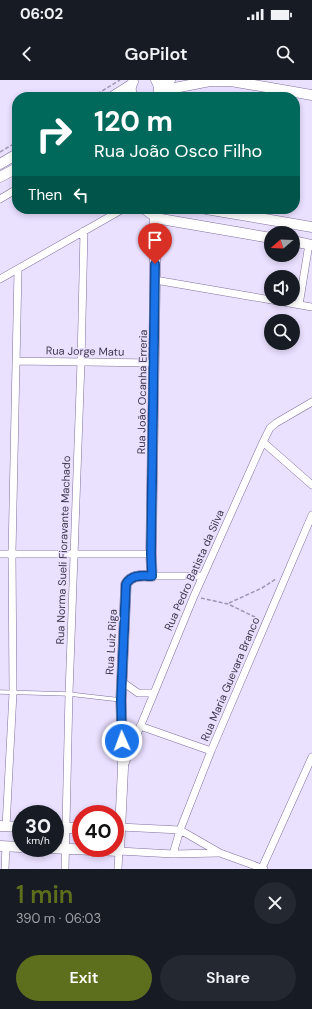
<!DOCTYPE html>
<html lang="en">
<head>
<meta charset="utf-8">
<style>
  :root { --surface:#171b24; --page:#242831; --text:#f1f3f6; --muted:#9ea1a6; --accent:#5d6f1c }
  body { margin:0; font-family:"DM Sans",sans-serif; background:var(--page); color:var(--text); height:100vh; display:flex; flex-direction:column; font-size:15px; white-space:nowrap }
  * { box-sizing:border-box; margin:0 }
  p { font-size:13px; color:var(--muted) }
  .icon { flex:none; width:22px; height:22px; fill:none; stroke:currentColor; stroke-width:2; stroke-linecap:round; stroke-linejoin:round }
  .map { position:relative; height:789px; overflow:hidden }
  .side { display:flex; flex-direction:column; background:var(--surface); flex:1 }
  .side>* { flex:none }
  .top-card { position:absolute; left:12px; top:12px; width:288px; height:122px; border-radius:16px; box-shadow:0 2px 6px #0003; background:#00695c; color:#fff; overflow:hidden }
  .needle { width:26px; rotate:251deg }
  .buttons { position:absolute; left:264px; top:146px; display:grid; gap:8px }
  .buttons a { display:grid; place-items:center; width:36px; height:36px; border-radius:50%; background:var(--surface); box-shadow:0 2px 6px #0003; font-size:20px }
  .speed { position:absolute; left:12px; top:725px; display:flex; gap:8px; font-size:20px; font-weight:700; text-align:center }
  .speed>* { display:grid; place-content:center; width:52px; height:52px; border-radius:50%; background:var(--surface); box-shadow:0 2px 6px #0003; line-height:1 }
  .speed small { font-size:10px; font-weight:400 }
  .speed .limit { border:6px solid #d22; background:#fff; color:#111 }
  .pin { position:absolute; display:grid; place-items:center; width:34px; height:34px; color:#fff; margin:-41px -17px; border-radius:50% 50% 50% 0; rotate:-45deg; box-shadow:0 0 4px #0007 }
  .pin .icon { rotate:45deg }
  .me { position:absolute; width:44px; margin:-22px; rotate:358deg; stroke-linejoin:round; filter:drop-shadow(0 0 3px #0008) }
  .turn { display:flex; align-items:center; gap:14px; height:84px; padding:0 16px; font-size:18px }
  .turn .icon { width:52px; height:52px; stroke-width:2.5 }
  .turn b { display:block; font-size:28px; line-height:34px }
  .then { display:flex; align-items:center; height:38px; padding:0 16px; background:#0003; gap:8px; font-size:15px }
  .round { display:grid; place-items:center; flex:none; width:42px; height:42px; border-radius:21px; background:var(--page) }
  .overview { display:flex; align-items:center; justify-content:space-between; height:68px; padding:0 16px }
  h1 { font-size:24px; font-weight:600; line-height:30px; color:var(--accent) }
  .cta { display:flex; gap:8px; margin-top:auto; padding:8px 16px }
  .cta a { flex:1; height:46px; border-radius:24px; background:var(--accent); color:#fff; font-size:16px; font-weight:600; line-height:46px; text-align:center }
  .cta a+a { background:var(--page); color:var(--text) }
  .status { display:flex; justify-content:space-between; align-items:center; height:28px; padding:0 20px; background:var(--surface); direction:ltr }
  .status svg { height:11px; fill:currentColor }
  header { display:flex; justify-content:space-between; align-items:center; height:52px; padding:0 16px; background:var(--surface); font-size:18px; font-weight:600 }
  .map>svg:first-child { display:block }
  .lines { fill:none; stroke-linecap:round; stroke-linejoin:round }
  .lane-casing { stroke:#80709d; stroke-width:4.5 }
  .street-casing { stroke:#80709d; stroke-width:8 }
  .secondary-casing { stroke:#80709d; stroke-width:11 }
  .path { stroke:#9f96b0; stroke-width:1.5; stroke-dasharray:4 2; stroke-linecap:butt }
  .lane { stroke:#fff; stroke-width:3.5 }
  .street { stroke:#fff; stroke-width:7 }
  .secondary { stroke:#fff; stroke-width:10 }
  .route-casing { stroke:#114b97; stroke-width:10 }
  .route { stroke:#1a73e8; stroke-width:7 }
  .labels { text-anchor:middle; stroke-width:3; stroke-linejoin:round; paint-order:stroke }
  .street-label { font-size:11px; fill:#3e374b; stroke:#eae0ff }
</style>
</head>
<body>
<div class="status"><b>06:02</b><svg viewBox="0 0 49 12"><path d="M0 12V9h3v3zM5 12V6h3v6zM10 12V3h3v9zM15 12V0h3v12zM26 1h20v11H26zM47 4h2v5h-2z"/></svg></div>
<header><svg class="icon" aria-label="back" viewBox="0 0 24 24"><path d="M15 5l-7 7 7 7"/></svg>GoPilot<svg class="icon" aria-label="search" viewBox="0 0 24 24"><circle cx="10" cy="10" r="6"/><path d="M15 15l6 6"/></svg></header>
<div class="map">
<svg width="312" height="789" viewBox="0 0 312 789">
  <rect width="100%" height="100%" fill="#eae0ff"/>
  <g class="lines">
    <defs>
      <path id="lane" d="M0,612L69,614L121,620"/>
      <path id="street" d="M0,119L17,109
        M142,129L155,138
        M0,199L123,129
        M155,200L312,227
        M299,225L309,164
        M16,281L154,283
        M263,362L312,405
        M0,474H151
        M152,496H202
        M121,601L138,613H153
        M140,646L211,671
        M124,686L194,516L263,362L270,348L276,343L312,322
        M6,747L13,613L12,473L18,190
        M120,747L180,750L220,773L264,789
        M173,774L180,750L211,671L312,435
        M262,788L312,677
        M5,789L6,766
        M65,789L69,614L81,282L84,151
        M118,789L119,771L173,774L219,773"/>
      <path id="secondary" d="M156,0C160,6 160,11 157,17
        M158,4L170,0
        M159,11L210,1H231L312,15
        M112,17L131,5
        M133,17C130,11 130,7 133,2
        M0,84L17,74
        M0,97L17,88
        M206,129L312,147
        M155,138L271,158
        M293,161L312,165
        M0,746L21,747
        M55,748H81
        M0,766L21,767
        M46,768L119,771L123,688L121,620L126,504C132,494 142,496 152,496L151,474L155,200V129"/>
    </defs>
    <use href="#lane" class="lane-casing"/>
    <use href="#street" class="street-casing"/>
    <use href="#secondary" class="secondary-casing"/>
    <path class="path" d="M92,17L120,0
      M0,72L17,62
      M201,518L228,524L259,539
      M229,523L262,508L276,499"/>
    <use href="#lane" class="lane"/>
    <use href="#street" class="street"/>
    <use href="#secondary" class="secondary"/>
  </g>
  <g class="lines">
    <defs>
      <path id="route" d="M122,661L121,620L126,504C132,494 142,496 152,496L151,474L155,184"/>
    </defs>
    <use href="#route" class="route-casing"/>
    <use href="#route" class="route"/>
  </g>
  <g class="labels">
    <g class="street-label">
      <text transform="translate(85 271) rotate(1)" y="4">Rua Jorge Matu</text>
      <text transform="translate(142 312) rotate(-89)" y="4">Rua João Ocanha Erreria</text>
      <text transform="translate(63 470) rotate(-88)" y="4">Rua Norma Sueli Fioravante Machado</text>
      <text transform="translate(194 490) rotate(-66)" y="4">Rua Pedro Batista da Silva</text>
      <text transform="translate(111 562) rotate(-87)" y="4">Rua Luiz Riga</text>
      <text transform="translate(230 599) rotate(-67)" y="4">Rua Maria Guevara Branco</text>
    </g>
  </g>
</svg>
<div class="buttons">
<a><svg class="needle" viewBox="-14 -14 28 28"><path d="M0-13l5 13h-10z" fill="#e53935"/><path d="M0 13l5-13h-10z" fill="#9ea1a6"/></svg></a>
<a><svg class="icon" aria-label="sound" viewBox="0 0 24 24"><path d="M4 9h4l5-4v14l-5-4H4zM17 9q2 3 0 6"/></svg></a>
<a><svg class="icon" aria-label="search" viewBox="0 0 24 24"><circle cx="10" cy="10" r="6"/><path d="M15 15l6 6"/></svg></a>
</div>
<div class="speed"><div>30<small>km/h</small></div><div class="limit">40</div></div>
<div class="pin" style="left:155px;top:184px;background:#d93025"><svg class="icon" aria-label="arrive" viewBox="0 0 24 24"><path d="M6 21V4h12l-3 4 3 4H6"/></svg></div>
<svg class="me" style="left:122px;top:661px" viewBox="-20 -20 40 40"><circle r="17" fill="#1a73e8" stroke="#fff" stroke-width="3"/><path d="M0-11L8 9 0 5-8 9z" fill="#fff"/></svg>
<div class="top-card">
<div class="turn"><svg class="icon" aria-label="right" viewBox="0 0 24 24"><path d="M7 20v-9h11M14 6l5 5-5 5"/></svg><div><b>120 m</b>Rua João Osco Filho</div></div>
<div class="then">Then<svg class="icon" aria-label="left" viewBox="0 0 24 24"><path d="M17 20v-9H6M10 6l-5 5 5 5"/></svg></div>
</div>
</div>
<section class="side">
<div class="overview"><div><h1>1 min</h1><p>390 m · 06:03</p></div><a class="round"><svg class="icon" aria-label="close" viewBox="0 0 24 24"><path d="M6 6l12 12M18 6L6 18"/></svg></a></div>
<div class="cta"><a>Exit</a><a>Share</a></div>
</section>
</body>
</html>
